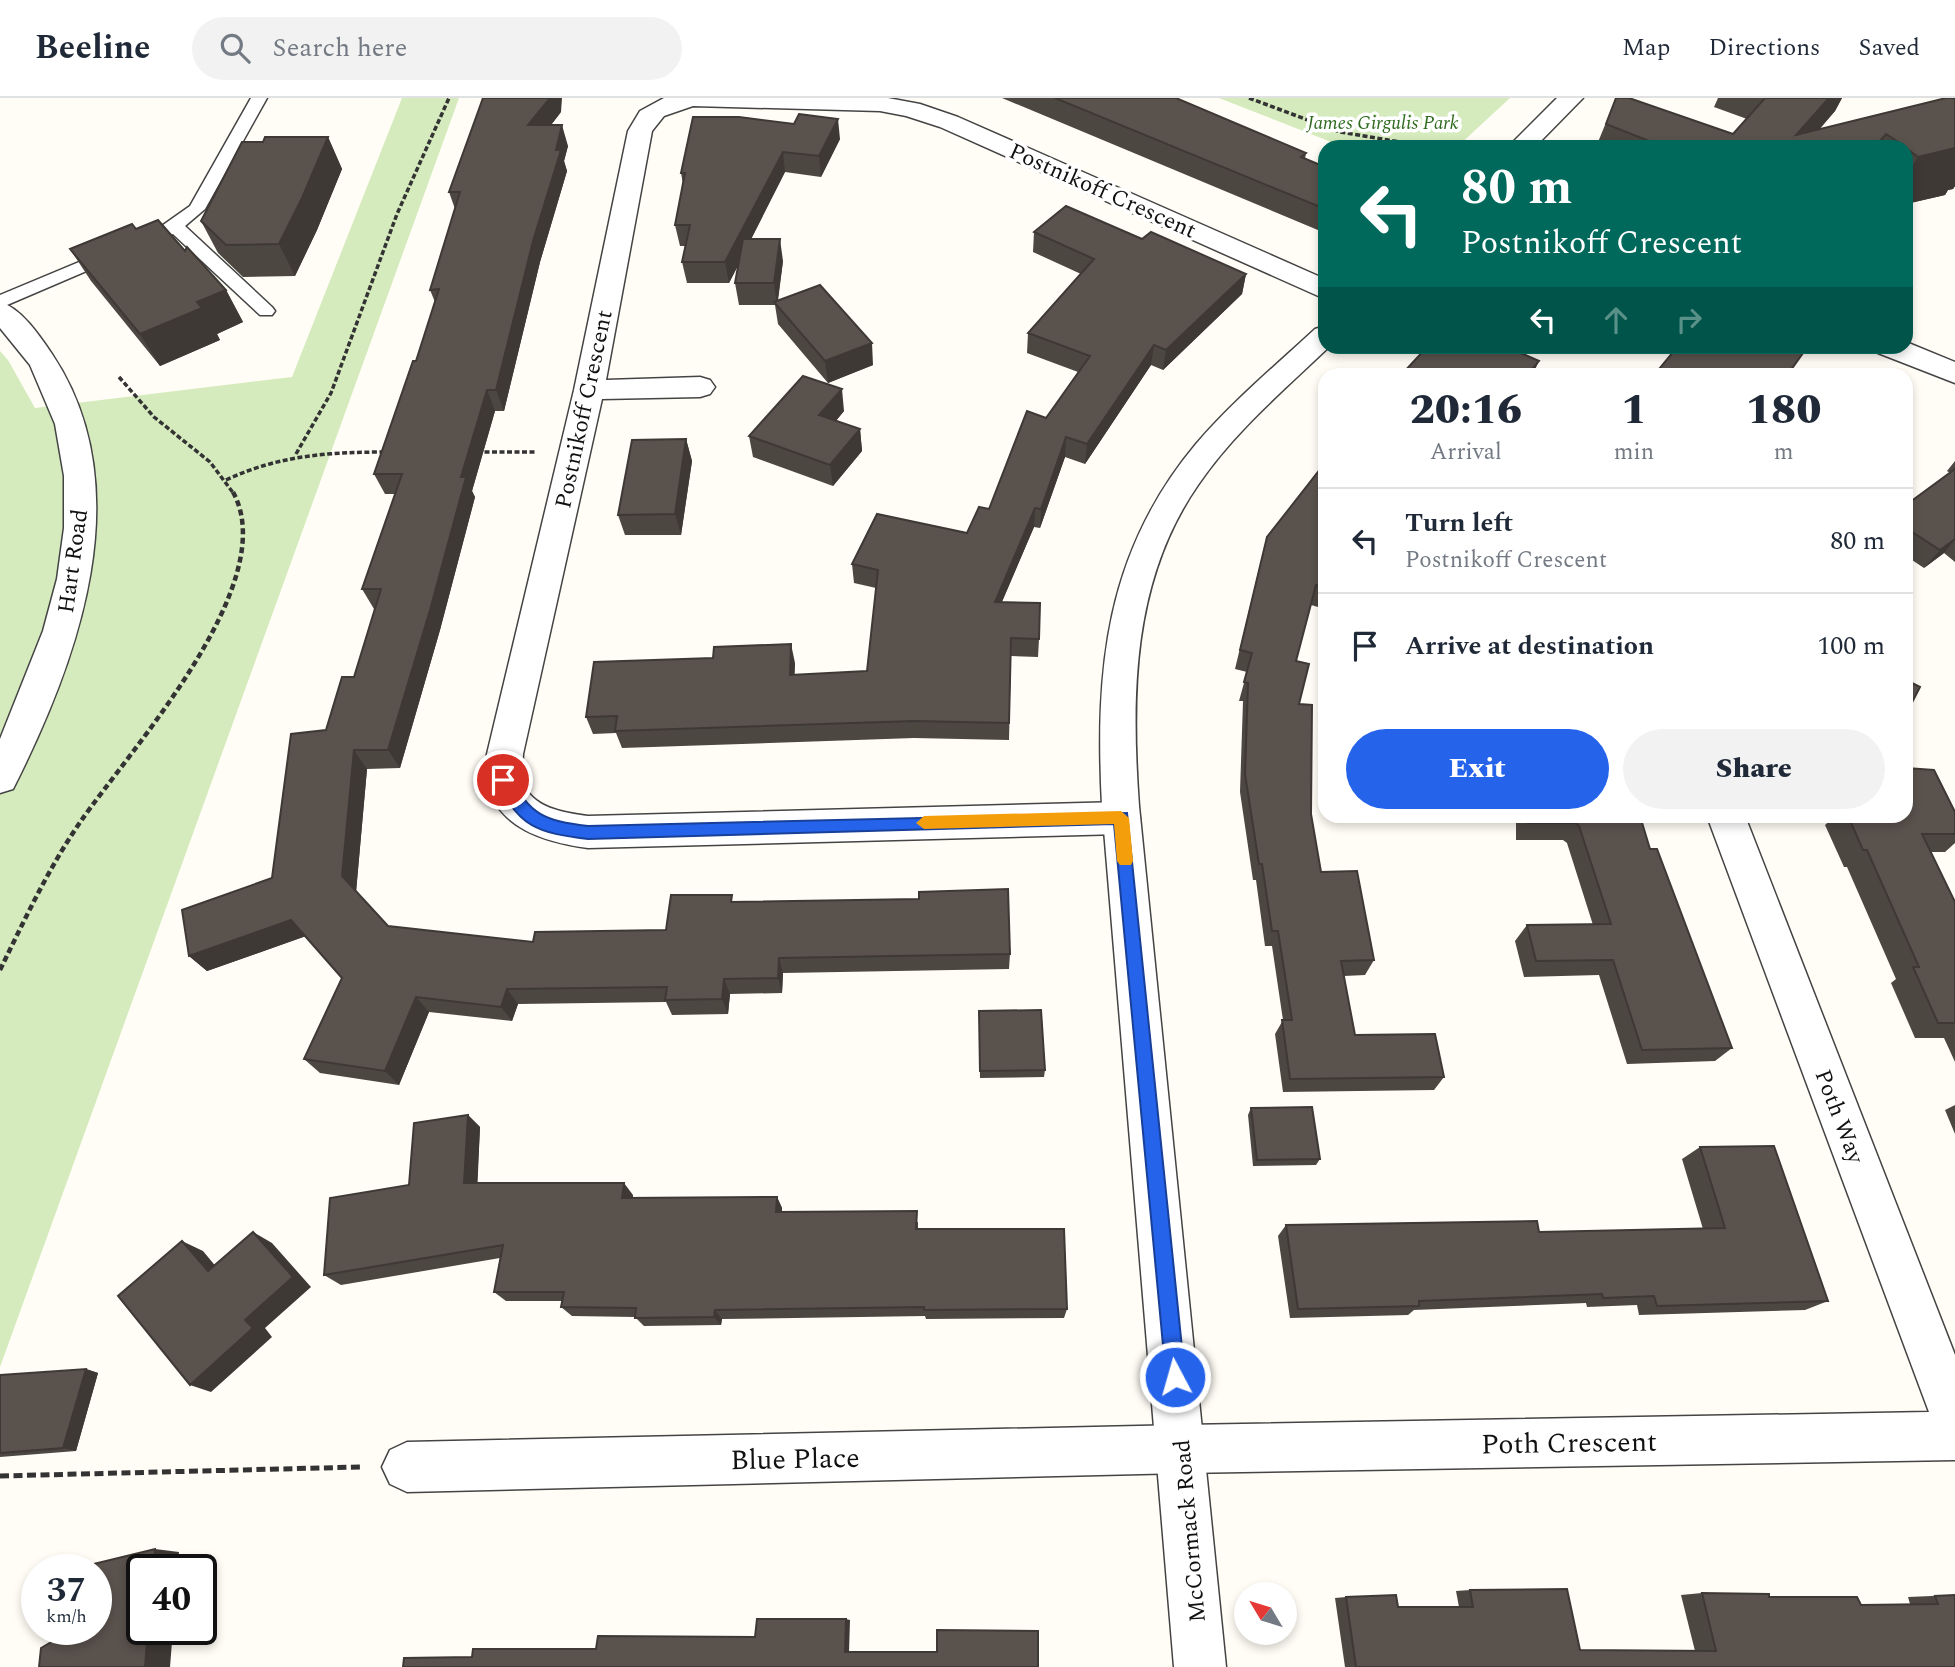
<!DOCTYPE html>
<html lang="en">
<head>
<meta charset="utf-8">
<style>
  :root { --surface:#fff; --page:#f2f2f3; --text:#1f2937; --muted:#747a83; --line:#e0e1e3; --accent:#2563eb }
  body { margin:0; font-family:Spectral,serif; background:var(--page); color:var(--text); height:100vh; display:flex; flex-direction:column; font-size:26px; white-space:nowrap }
  * { box-sizing:border-box; margin:0 }
  p { font-size:23px; color:var(--muted) }
  .icon { flex:none; width:38px; height:38px; fill:none; stroke:currentColor; stroke-width:2; stroke-linecap:round; stroke-linejoin:round }
  .map { position:relative; flex:1; overflow:hidden }
  .panel { position:absolute; left:1318px; top:270px; width:595px; height:455px; display:flex; flex-direction:column; background:var(--surface); border-radius:21px; box-shadow:0 4px 10px #0003 }
  .panel>* { flex:none }
  .top-card { position:absolute; left:1318px; top:42px; width:595px; height:214px; border-radius:21px; box-shadow:0 4px 10px #0003; background:#00695c; color:#fff; overflow:hidden }
  .needle { width:46px; rotate:308deg }
  .controls { position:absolute; left:1234px; top:1484px; display:grid; gap:14px }
  .controls a { display:grid; place-items:center; width:63px; height:63px; border-radius:50%; background:var(--surface); box-shadow:0 4px 10px #0003; font-size:35px }
  .speed { position:absolute; left:21px; top:1456px; display:flex; gap:14px; font-size:35px; font-weight:700; text-align:center }
  .speed>* { display:grid; place-content:center; width:91px; height:91px; border-radius:50%; background:var(--surface); box-shadow:0 4px 10px #0003; line-height:1 }
  .speed small { font-size:18px; font-weight:400 }
  .speed .limit { border:4px solid #111; border-radius:10px; background:#fff; color:#111 }
  .pin { position:absolute; display:grid; place-items:center; width:60px; height:60px; color:#fff; margin:-30px; border:4px solid #fff; border-radius:50%; box-shadow:0 2px 7px #0007 }
  .me { position:absolute; width:77px; margin:-38px; rotate:354deg; stroke-linejoin:round; filter:drop-shadow(0 0 5px #0008) }
  .turn { display:flex; align-items:center; gap:24px; height:147px; padding:0 28px; font-size:32px }
  .turn .icon { width:91px; height:91px; stroke-width:2.5 }
  .turn b { display:block; font-size:49px; line-height:60px }
  .lanes { display:flex; align-items:center; height:66px; padding:0 28px; background:#0003; justify-content:center; gap:35px; direction:ltr }
  .lanes .off { opacity:.35 }
  .eta { display:flex; justify-content:space-evenly; align-items:center; height:119px; text-align:center }
  .eta b { font-size:42px; font-weight:800; line-height:49px }
  .action { display:flex; gap:14px; margin-top:auto; padding:14px 28px }
  .action a { flex:1; height:80px; border-radius:42px; background:var(--accent); color:#fff; font-size:28px; font-weight:800; line-height:80px; text-align:center }
  .action a+a { background:var(--page); color:var(--text) }
  ul { padding:0; list-style:none }
  li { display:flex; align-items:center; gap:21px; height:105px; padding:0 28px; border-top:2px solid var(--line) }
  li div { flex:1 }
  li b { display:block; font-size:26px }
  li em { font-style:normal }
  header { display:flex; align-items:center; gap:42px; box-sizing:border-box; height:98px; padding:0 35px; background:var(--surface); border-bottom:2px solid var(--line) }
  header strong { font-size:33px }
  nav { display:flex; gap:38px; margin-inline-start:auto; font-size:24px }
  .search { width:490px; height:63px; background:var(--page); display:flex; align-items:center; gap:18px; box-sizing:border-box; padding:0 24px; border-radius:38px; color:var(--muted); font-size:26px }
  .map>svg:first-child { display:block }
  .green { fill:#d5ebbd }
  .lines { fill:none; stroke-linecap:round; stroke-linejoin:round }
  .service-casing { stroke:#444; stroke-width:3 }
  .minor-casing { stroke:#444; stroke-width:3 }
  .tertiary-casing { stroke:#444; stroke-width:3 }
  .path-far2 { stroke:#333; stroke-width:3.5; stroke-dasharray:5 2.5; stroke-linecap:butt }
  .path-far1 { stroke:#333; stroke-width:4.5; stroke-dasharray:6 3.5; stroke-linecap:butt }
  .path { stroke:#333; stroke-width:5; stroke-dasharray:9 4.5; stroke-linecap:butt }
  .service { fill:#fff; fill-rule:evenodd }
  .minor { fill:#fff; fill-rule:evenodd }
  .tertiary { fill:#fff; fill-rule:evenodd }
  .wall { fill:#4d4742 }
  .shaded-wall { fill:#3f3936 }
  .building { fill:#5a524d; stroke:#3f3936; stroke-width:2 }
  .route { fill:#2563eb; stroke:#184099; stroke-width:2 }
  .slow { fill:#f59e0b }
  .labels { text-anchor:middle; stroke-width:7; stroke-linejoin:round; paint-order:stroke }
  .far-park-label { font-size:19px; font-style:italic; fill:#2f6b1f; stroke:#fff }
  .street-label { font-size:23px; fill:#111; stroke:#fff }
  .near-street-label { font-size:28px; fill:#111; stroke:#fff }
</style>
</head>
<body>
<header>
<strong>Beeline</strong>
<div class="search"><svg class="icon" aria-label="search" viewBox="0 0 24 24"><circle cx="10" cy="10" r="6"/><path d="M15 15l6 6"/></svg>Search here</div>
<nav><a>Map</a><a>Directions</a><a>Saved</a></nav>
</header>
<div class="map">
<svg width="1955" height="1569" viewBox="0 0 1955 1569">
  <rect width="100%" height="100%" fill="#fffdf5"/>
  <path class="green" d="M402,0H459L0,1269V253L8,262L35,310L292,279Z
    M1219,0H1510L1457,49H1344Z"/>
  <g class="lines">
    <defs>
      <path id="service" d="M251,0H267L205,111L185,128L272,209L275,213L272,217H260L173,136L0,210V197L156,132L190,108Z"/>
      <path id="minor" d="M664,0H888L920,6L958,19L1325,181V201L940,29L906,18L880,13L693,8L664,18L652,33L606,282L700,279L710,282L715,289L710,296L700,299L602,301L523,656C523,665 520,675 523,684C531,710 565,715 588,718L1121,704L1134,709L1140,720L1134,731L1121,736L588,750C545,744 498,731 486,683C484,675 486,665 487,656L574,292L628,33L640,13Z
        M1906,244L1955,264V285L1878,255L1874,248H1906Z
        M1707,718H1745L1955,1257V1362L1183,1375L407,1394L390,1386L382,1369L390,1352L407,1344L1183,1327L1929,1314Z"/>
      <path id="tertiary" d="M1557,0H1583L1535,49H1508Z
        M0,204C21,210 40,238 52,256C141,389 79,561 13,691L0,695V641L43,533L57,481L64,430V378L55,326L30,267L0,230Z
        M1325,228V248H1330C1284,292 1234,334 1198,387C1132,482 1131,597 1139,708L1226,1569H1174L1102,708C1095,572 1105,455 1196,346C1232,304 1275,268 1315,231Z"/>
    </defs>
    <use href="#service" class="service-casing"/>
    <use href="#minor" class="minor-casing"/>
    <use href="#tertiary" class="tertiary-casing"/>
    <path class="path-far2" d="M1249,0L1340,34L1430,49
      M119,279L154,319L210,364L234,396
      M477,354H535
      M296,356L331,295L397,116L449,0
      M226,382C279,357 330,354 388,354"/>
    <path class="path-far1" d="M0,872C25,821 49,769 81,723C130,652 283,485 233,394"/>
    <path class="path" d="M0,1378L360,1369"/>
    <use href="#service" class="service"/>
    <use href="#minor" class="minor"/>
    <use href="#tertiary" class="tertiary"/>
  </g>
  <path class="wall" d="M1002,0H1176L1306,55L1305,61L1325,69V135Z
    M1616,0L1733,36L1747,21L1714,9L1718,0H1842L1835,13L1819,32L1955,0V88L1953,91L1948,92L1945,97L1906,106V49H1596Z
    M561,14L551,27L568,48L564,63L567,73L540,164L504,313H495L472,393L475,399L440,532L400,670L367,671L356,793L388,828L533,844L666,832L734,804L1010,856L1009,871L783,875L782,895L730,896L728,916L672,917L666,904L518,906L512,923L429,914L399,987L320,975L304,961L342,880L306,838L207,873L189,858L272,780L326,632L354,579L375,511H374L362,491L395,396H385L374,376L416,263L435,204L430,192L455,111L449,94Z
    M328,39L342,71L317,132L295,178L243,179L218,155L201,123L263,44Z
    M840,41L821,79L785,74L751,141L783,163L778,203L873,267L828,285L778,226L775,207H739L735,185L739,166L729,185H687L682,164L685,148H680L675,127L683,86L681,75Z
    M136,131L185,153L226,192L243,224L217,236L220,242L160,268L91,183L70,151Z
    M1034,134L1142,141L1246,176L1242,196L1163,272L1151,267L1085,366L1065,359L1040,430L1034,429L1002,504L1039,541L1038,559L1011,558L1009,642L914,640L622,650L616,635L593,636L586,619L795,565L794,577L867,573L876,490L854,485L852,466L967,435L989,411L1046,320L1078,274L1027,255L1028,235L1081,176L1033,154Z
    M844,313L836,323L860,331L862,353L833,388L753,359L749,338Z
    M686,341L692,363L681,437H625L618,417Z
    M1955,363V464L1944,455L1924,470L1906,458V407L1950,375L1947,373Z
    M1325,365V511L1311,507L1296,563L1299,606L1311,716L1321,774L1374,862L1365,877L1344,878L1355,937L1444,979L1434,992L1283,994L1275,936L1283,922L1272,848H1265L1256,782H1253L1240,694L1243,603H1239L1247,574L1235,571L1262,458Z
    M1955,714V745L1945,754H1930L1955,804V964L1944,940H1915L1891,885L1896,881L1847,769H1844L1825,727L1835,718H1906Z
    M1516,718H1640L1650,751L1732,950L1715,963L1627,966L1599,877L1524,879L1515,843L1527,827H1593L1567,745L1563,742H1516Z
    M979,913L1045,972L1044,979L980,980Z
    M1955,1007V1036L1945,1012Z
    M1251,1010L1320,1061L1316,1067L1253,1068L1248,1017Z
    M468,1017L480,1029L477,1085L633,1097V1100L777,1099L782,1110V1114L918,1124V1131L1067,1211L1064,1220L926,1221L925,1218L722,1221L721,1227L644,1228L635,1219L572,1218L561,1209L562,1203H506L494,1194L500,1160L341,1187L324,1177L409,1087Z
    M1700,1049L1828,1203L1805,1212L1639,1217L1637,1207L1587,1209L1586,1205L1414,1212L1408,1217L1290,1220L1278,1138L1286,1127L1539,1134L1703,1131L1682,1061Z
    M86,1271L98,1275L76,1353L0,1359V1277Z
    M1470,1492L1580,1552L1695,1553L1681,1497L1702,1495L1861,1507L1910,1506L1908,1499L1955,1497V1569H1345L1335,1500L1346,1499L1398,1509H1459L1456,1493Z"/>
  <path class="shaded-wall" d="M550,0H562L561,14L534,49L528,27Z
    M1829,0H1842L1835,13L1803,49L1796,37Z
    M838,21L840,41L821,79L819,58Z
    M562,27L568,48L564,63L567,73L540,164L504,313L496,292Z
    M328,39L342,71L317,132L295,178L279,146Z
    M1955,50V88L1953,91L1948,92L1945,97L1906,106V78L1918,59Z
    M783,54L785,74L729,185L725,164Z
    M780,141L783,163L777,207L774,185Z
    M1246,176L1242,196L1163,272L1166,252Z
    M226,192L243,224L217,236L220,242L160,268L140,236L197,204Z
    M872,245L873,267L828,285L825,263Z
    M1154,247L1151,267L1085,366L1087,346Z
    M1539,263L1533,276H1528Z
    M842,291L844,313L822,339L819,317Z
    M487,292L495,313L472,393L475,399L440,532L400,670L388,652L461,379Z
    M860,331L862,353L833,388L830,367Z
    M1066,339L1065,359L1040,430L1041,411Z
    M686,341L692,363L681,437L675,416Z
    M1035,410L1034,429L994,522L995,504Z
    M1955,441V442L1944,455L1924,470L1940,452Z
    M791,546L795,565L794,595L790,577Z
    M354,652L367,671L356,795L342,778Z
    M291,822L306,838L207,873L189,858Z
    M779,860L783,875L782,895L778,880Z
    M724,881L730,896L728,916L722,901Z
    M507,891L518,906L512,923L501,909Z
    M416,899L429,914L399,987L385,973Z
    M468,1017L480,1029L477,1097L464,1085Z
    M624,1085L633,1097L631,1111L622,1100Z
    M777,1099L782,1110L781,1125L776,1114Z
    M253,1134L272,1145L311,1189L265,1230L272,1239L211,1294L190,1287L245,1222Z
    M182,1143L203,1153L228,1183L208,1173Z
    M715,1212L722,1221L721,1227L714,1219Z
    M86,1271L98,1275L76,1353L63,1350Z
    M155,1451L179,1454L177,1472H153Z
    M846,1521L850,1522L849,1554H845Z
    M148,1531H173L170,1569H145Z"/>
  <path class="building" d="M483,0H550L528,27H562L556,52H561L533,143L496,292H487L461,379H466L430,512L388,652H354L342,778L388,828L533,844L535,834L666,832L671,797H732L731,804L919,801V794L1008,791L1010,856L779,860L778,880L724,881L722,901L665,902L667,889L507,891L501,909L416,899L385,973L304,961L342,880L291,822L189,858L182,812L272,780L291,636L326,632L342,579H354L381,491H362L402,376H374L413,263H416L439,191L430,192L460,94H449Z
    M1055,0H1176L1306,55L1301,59L1325,69V111Z
    M1616,0H1629L1733,36L1765,0H1829L1796,37L1946,0H1955V50L1918,59L1906,50V49L1886,36L1875,49H1664L1606,26Z
    M799,16L838,21L819,58L783,54L725,164H682L690,127H675L685,75H681L693,19H739L794,26Z
    M265,39H328L302,100L279,146L226,147L201,123L242,44H263Z
    M1066,108L1142,141L1151,134L1246,176L1166,252L1154,247L1087,346L1066,339L1041,411L1035,410L995,504L1040,505L1039,541L1011,540L1009,625L913,623L615,633L617,618L586,619L594,564L713,560L714,549L791,546L790,577L867,573L878,472L852,466L877,416L967,435L979,409L989,411L1027,313L1046,320L1090,258L1028,235L1094,161L1034,134Z
    M158,122L185,153L187,149L226,192L197,204L202,210L140,236L70,151L132,126L136,131Z
    M743,141H780L774,185H735Z
    M820,187L872,245L825,263L774,204Z
    M1428,248H1508L1507,249L1539,263L1528,276H1402Z
    M1678,248H1808L1791,272L1795,274L1793,276H1655Z
    M803,278L842,291L819,317L860,331L830,367L749,338Z
    M686,341L675,416L618,417L632,342Z
    M1325,365V490L1316,487L1296,563L1309,566L1299,606L1312,607L1311,716L1321,774L1357,773L1374,862L1341,863L1355,937L1435,936L1444,979L1290,981L1282,922H1292L1278,833H1272L1262,766H1259L1245,676L1248,585L1244,584L1252,555L1240,552L1267,439Z
    M1955,371V441L1940,452L1906,430V407Z
    M1906,582L1920,589L1906,616Z
    M1906,670L1934,672L1955,714V736H1922L1955,804V925H1938L1913,869H1919L1867,752H1863L1848,718H1906Z
    M1527,718H1640L1650,751H1657L1732,950L1642,952L1613,862L1536,863L1527,827L1611,826L1579,728L1576,725H1528Z
    M1041,912L1045,972L980,973L979,913Z
    M1312,1009L1320,1061L1257,1062L1251,1010Z
    M468,1017L464,1085H624L622,1100L777,1099L776,1114L917,1113L916,1131H1064L1067,1211L924,1212V1209L715,1212L714,1219L635,1220L636,1210L561,1209L564,1194H494L503,1147L324,1177L330,1100L409,1087L414,1025Z
    M1774,1048L1828,1203L1657,1208L1654,1198L1603,1200L1602,1196L1419,1203V1208L1298,1211L1286,1127L1537,1123L1539,1134L1725,1130L1700,1049Z
    M253,1134L293,1179L245,1222L253,1230L190,1287L118,1198L182,1143L208,1173Z
    M86,1271L63,1350L0,1355V1277Z
    M155,1451L153,1472H142V1531H148L145,1569H39L41,1550L58,1540L59,1531H96V1472H69Z
    M1567,1491L1580,1552L1716,1553L1702,1495L1769,1496V1499H1857L1861,1507L1938,1506L1935,1498L1955,1497V1569H1356L1346,1499L1396,1497L1398,1509H1473L1470,1492Z
    M757,1521H846L845,1554H937V1532L1038,1533V1569H403L404,1560L472,1559L473,1551H596L598,1538L755,1539Z"/>
  <path class="route" d="M503,676L509,677C529,717 545,723 588,728L1127,715L1185,1279L1182,1285L1175,1288L1169,1285L1166,1279L1114,726L588,741C538,735 518,729 496,682Z"/>
  <path class="slow" d="M1121,713L1129,720L1133,763L1131,767H1120L1117,763L1114,726L924,731L916,725L924,718Z"/>
  <g class="labels">
    <g class="far-park-label">
      <text x="1383" y="31">James Girgulis Park</text>
    </g>
    <g class="street-label">
      <text transform="translate(1103 92) rotate(24)" y="8">Postnikoff Crescent</text>
      <text transform="translate(583 311) rotate(-78)" y="8">Postnikoff Crescent</text>
      <text transform="translate(72 463) rotate(-82)" y="8">Hart Road</text>
      <text transform="translate(1840 1018) rotate(69)" y="8">Poth Way</text>
      <text transform="translate(1189 1433) rotate(-95)" y="8">McCormack Road</text>
    </g>
    <g class="near-street-label">
      <text transform="translate(1569 1344) rotate(-1)" y="10">Poth Crescent</text>
      <text transform="translate(795 1360) rotate(-1)" y="10">Blue Place</text>
    </g>
  </g>
</svg>
<div class="controls">
<a><svg class="needle" viewBox="-14 -14 28 28"><path d="M0-13l5 13h-10z" fill="#e53935"/><path d="M0 13l5-13h-10z" fill="#747a83"/></svg></a>
</div>
<div class="speed"><div>37<small>km/h</small></div><div class="limit">40</div></div>
<div class="pin" style="left:503px;top:682px;background:#d93025"><svg class="icon" aria-label="arrive" viewBox="0 0 24 24"><path d="M6 21V4h12l-3 4 3 4H6"/></svg></div>
<svg class="me" style="left:1175px;top:1279px" viewBox="-20 -20 40 40"><circle r="17" fill="#2563eb" stroke="#fff" stroke-width="3"/><path d="M0-11L8 9 0 5-8 9z" fill="#fff"/></svg>
<div class="top-card">
<div class="turn"><svg class="icon" aria-label="left" viewBox="0 0 24 24"><path d="M17 20v-9H6M10 6l-5 5 5 5"/></svg><div><b>80 m</b>Postnikoff Crescent</div></div>
<div class="lanes"><svg class="icon" aria-label="left" viewBox="0 0 24 24"><path d="M17 20v-9H6M10 6l-5 5 5 5"/></svg><svg class="icon off" aria-label="ahead" viewBox="0 0 24 24"><path d="M12 20V5M6 11l6-6 6 6"/></svg><svg class="icon off" aria-label="right" viewBox="0 0 24 24"><path d="M7 20v-9h11M14 6l5 5-5 5"/></svg></div>
</div>
<section class="panel">
<div class="eta">
<div><b>20:16</b><p>Arrival</p></div>
<div><b>1</b><p>min</p></div>
<div><b>180</b><p>m</p></div>
</div>
<ul>
<li><svg class="icon" aria-label="left" viewBox="0 0 24 24"><path d="M17 20v-9H6M10 6l-5 5 5 5"/></svg><div><b>Turn left</b><p>Postnikoff Crescent</p></div><em>80 m</em></li>
<li><svg class="icon" aria-label="arrive" viewBox="0 0 24 24"><path d="M6 21V4h12l-3 4 3 4H6"/></svg><div><b>Arrive at destination</b></div><em>100 m</em></li>
</ul>
<div class="action"><a>Exit</a><a>Share</a></div>
</section>
</div>
</body>
</html>
